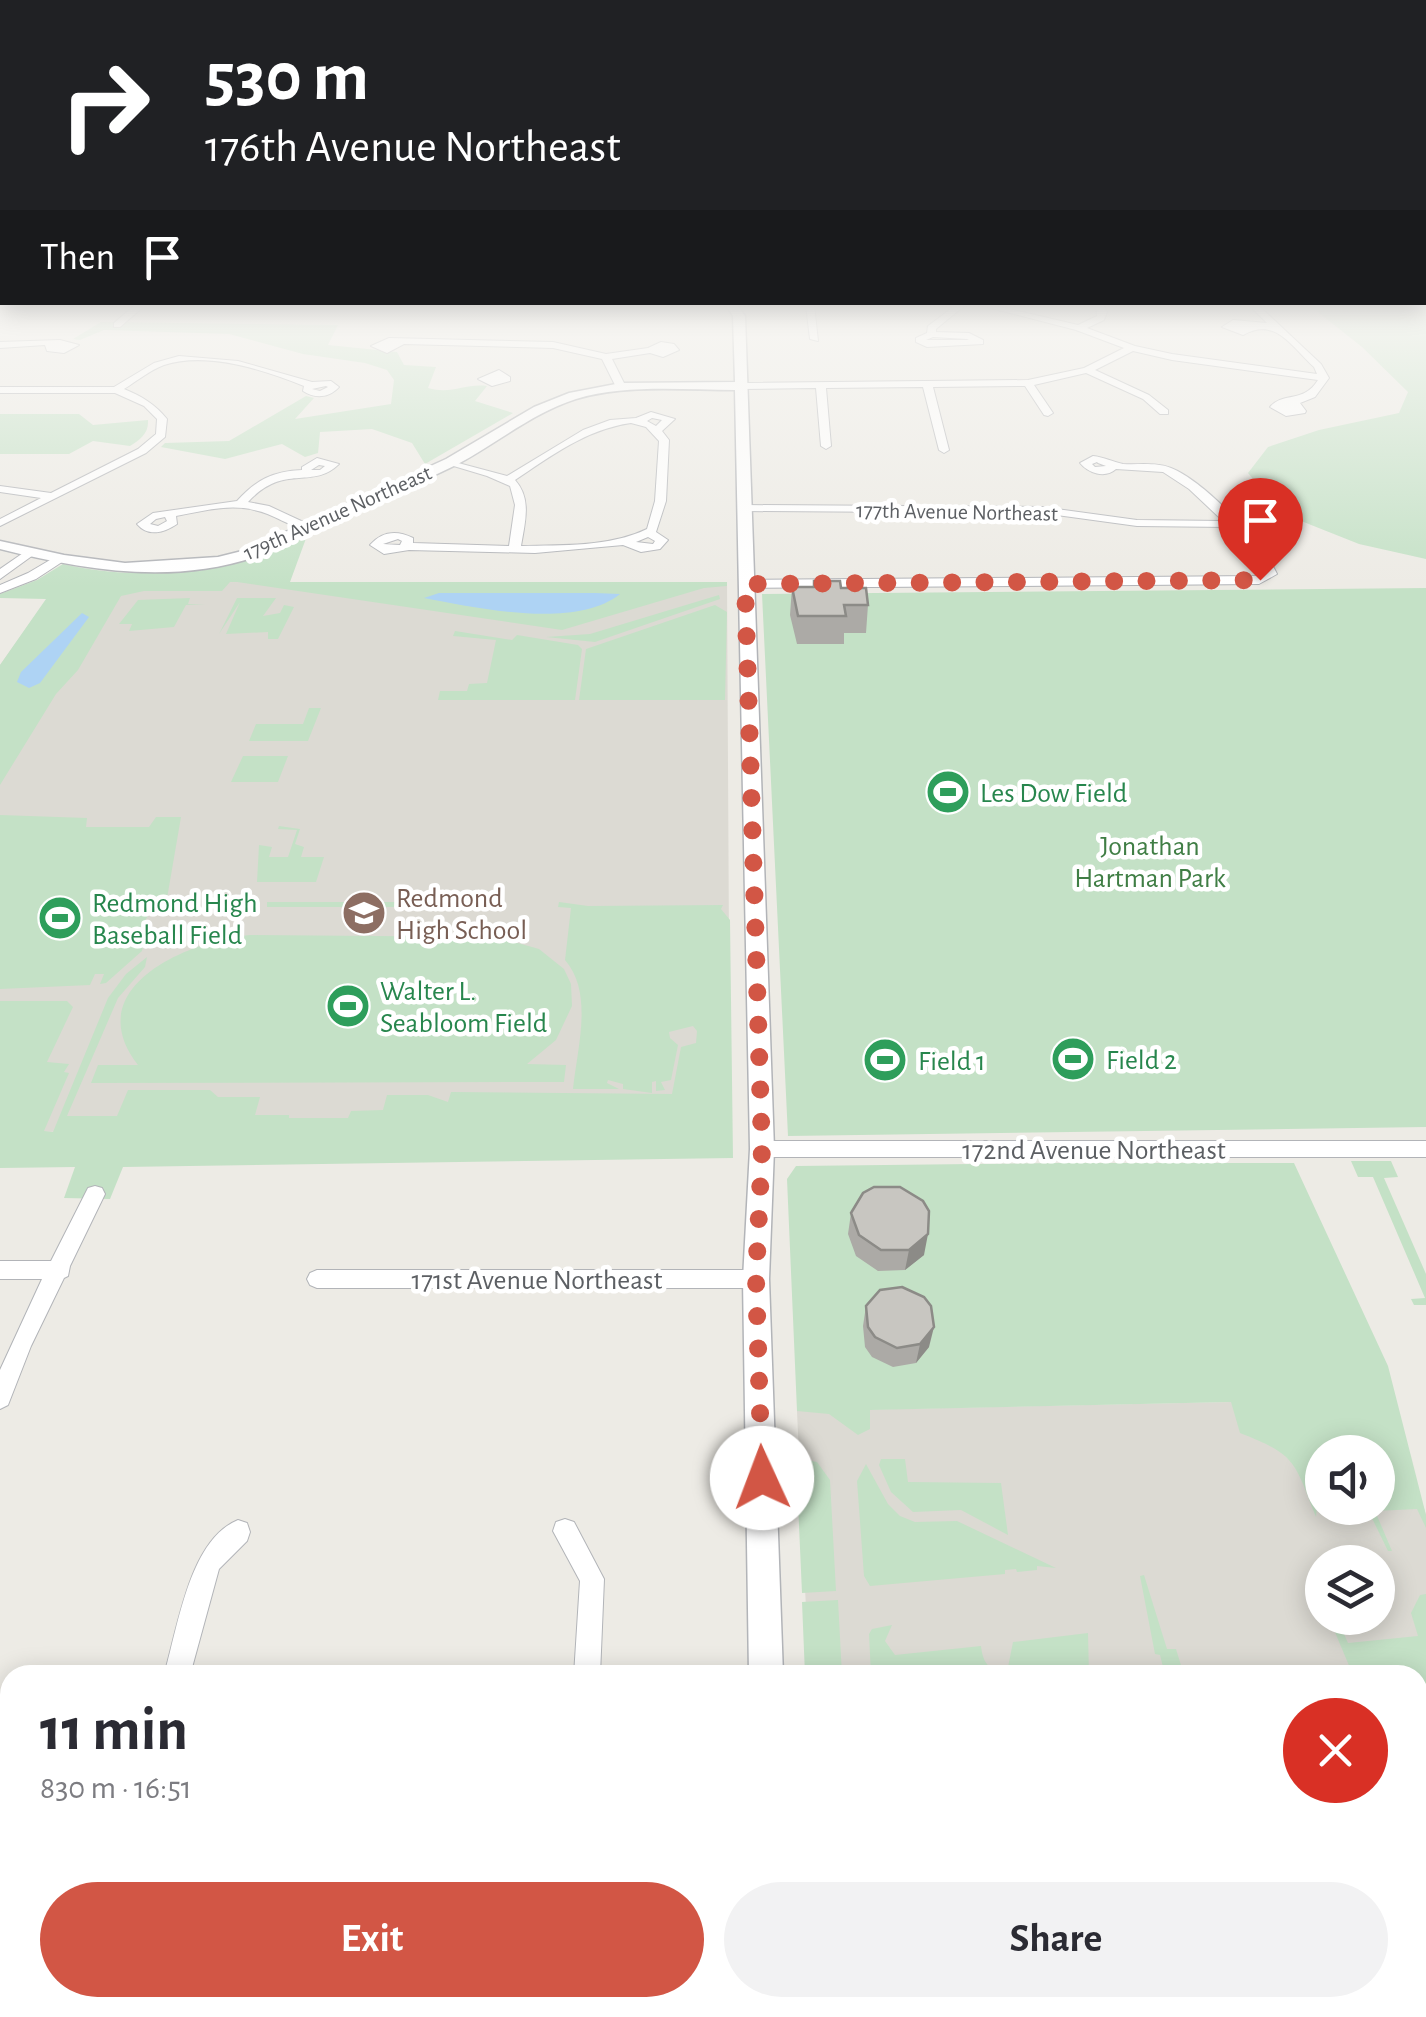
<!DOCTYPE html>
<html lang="en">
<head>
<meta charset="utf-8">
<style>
  :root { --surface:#fff; --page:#f2f2f3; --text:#2b2b33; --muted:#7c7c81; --accent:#d25645 }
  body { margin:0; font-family:"Alegreya Sans",sans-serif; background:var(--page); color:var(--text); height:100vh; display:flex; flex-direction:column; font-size:38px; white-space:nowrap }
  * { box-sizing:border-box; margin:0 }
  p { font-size:32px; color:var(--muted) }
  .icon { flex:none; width:55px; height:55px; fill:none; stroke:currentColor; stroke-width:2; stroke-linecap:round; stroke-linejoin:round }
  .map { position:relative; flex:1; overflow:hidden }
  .side { position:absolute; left:0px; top:1665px; width:1428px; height:352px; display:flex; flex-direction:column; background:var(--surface); border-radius:30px 30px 0 0; box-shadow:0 5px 25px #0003 }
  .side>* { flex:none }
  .banner { position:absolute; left:0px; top:0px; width:1428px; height:305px; box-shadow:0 5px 25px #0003; background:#202124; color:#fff; overflow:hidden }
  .controls { position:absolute; left:1305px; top:1435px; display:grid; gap:20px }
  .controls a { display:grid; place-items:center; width:90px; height:90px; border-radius:50%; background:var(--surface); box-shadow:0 5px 25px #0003; font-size:50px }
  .pin { position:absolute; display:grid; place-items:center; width:85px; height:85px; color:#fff; margin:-102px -42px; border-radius:50% 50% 50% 0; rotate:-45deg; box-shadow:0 0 10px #0007 }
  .pin .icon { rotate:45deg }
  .me { position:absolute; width:110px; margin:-55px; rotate:358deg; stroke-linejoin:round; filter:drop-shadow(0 0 8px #0008) }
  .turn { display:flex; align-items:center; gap:35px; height:210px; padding:0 40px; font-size:45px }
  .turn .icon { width:130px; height:130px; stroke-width:2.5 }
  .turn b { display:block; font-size:70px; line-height:85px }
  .then { display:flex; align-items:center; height:95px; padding:0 40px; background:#0003; gap:20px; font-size:38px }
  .round { display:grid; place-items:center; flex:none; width:105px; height:105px; border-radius:52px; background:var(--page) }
  .overview { display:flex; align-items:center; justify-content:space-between; height:170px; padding:0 40px }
  h1 { font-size:60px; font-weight:600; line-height:75px }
  .cta { display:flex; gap:20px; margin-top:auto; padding:20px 40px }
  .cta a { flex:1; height:115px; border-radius:60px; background:var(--accent); color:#fff; font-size:40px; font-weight:600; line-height:115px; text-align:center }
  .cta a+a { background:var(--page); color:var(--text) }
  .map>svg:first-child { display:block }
  .education { fill:#dcdad3; fill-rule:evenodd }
  .green { fill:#c4e1c6 }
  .water { fill:#aed3f4 }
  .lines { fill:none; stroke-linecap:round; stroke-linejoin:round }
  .minor-casing { stroke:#b2b4b8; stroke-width:2 }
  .tertiary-casing { stroke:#b2b4b8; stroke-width:3 }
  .minor { fill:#fff; fill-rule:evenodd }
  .tertiary { fill:#fff; fill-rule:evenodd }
  .wall { fill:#acaaa6 }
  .shaded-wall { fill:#8c8b87 }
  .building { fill:#c8c6c1; stroke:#8c8b87; stroke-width:2.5 }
  .route { stroke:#d25645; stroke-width:18; stroke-dasharray:0 32.4 }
  .labels { text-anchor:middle; stroke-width:9; stroke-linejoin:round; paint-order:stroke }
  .far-street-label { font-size:22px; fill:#5c5f63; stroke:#fff }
  .leisure-label { font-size:28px; fill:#27864d; stroke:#fff; text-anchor:start }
  .park-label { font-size:28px; fill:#407e45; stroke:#fff }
  .education-label { font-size:28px; fill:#785e54; stroke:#fff; text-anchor:start }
  .street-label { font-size:28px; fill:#5c5f63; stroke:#fff }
</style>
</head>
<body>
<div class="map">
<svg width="1426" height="2017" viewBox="0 0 1426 2017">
  <rect width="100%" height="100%" fill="#edebe5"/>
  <path class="education" d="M59,582H727L730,1129L0,1132V665Z
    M1232,1402L1327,1440L1338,1452H1322V1508L1422,1502L1426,1515V2017H825V2008H1418V1675H809L797,1411ZM1322,1562H1378V1618H1322Z"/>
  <path class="green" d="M1309,305H1411L1426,312V559L1359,544L1281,513L1248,473L1268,447L1319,430L1399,413L1408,392L1362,347Z
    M101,322L338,325L328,345L397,352L404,365L436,367L428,388C452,395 465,383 487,386L475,401L513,413L425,464L412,443L372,429L320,432L318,453L305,457L282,444L225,459L161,447L165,443L229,441L306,396L314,398L295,419L391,404L394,380L387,370L365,363L303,354L229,334L104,330L80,340L73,339Z
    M0,414H79L93,425L148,420C149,433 140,440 130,446L93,441L69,454H0Z
    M308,533L290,582H727V586L704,588L562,630L237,582H230L222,591H144L121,596L78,670L56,694L0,785V665L46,599L0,598V594L37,580L63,564C154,585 224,567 308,533Z
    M1426,588V1127L788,1136L762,594Z
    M719,595L720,599L595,642L546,637L590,634Z
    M190,598L188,604H205L186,605L174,627L129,631L132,624H119L138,600Z
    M237,598H276L263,616L280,613L284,605L294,607L278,639H268V632L226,634L240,602L219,634Z
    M715,605L727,612L725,700H579L586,649Z
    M455,631L512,640L517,635L578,645L582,649L575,700H438L440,691H467L469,684L487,683L496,640L453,636Z
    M309,708H321L308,741H249L256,724H303Z
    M243,756H288L278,782H231Z
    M0,815L87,818L86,827H149L156,817H181L165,910L150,912L142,926L147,927L142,951L106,983L100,984L104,974H95L90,985L0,989Z
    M279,826L300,829L295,844L304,847L301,857H324L316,882H257L259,845L272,847L269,857H288L297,830L278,829Z
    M267,902H501V907H267Z
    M559,902L588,906L723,905L721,909L730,920L733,1158L123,1167L110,1199L64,1198L75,1167L0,1168V1001H67L73,1007L47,1062L69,1064L64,1072L69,1073L44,1131L53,1132L108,998L126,974L147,957L145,967L118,998L67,1116H117L128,1090H210L218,1097H260L255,1115H289V1118H348L351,1111L383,1110L387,1095H428L448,1102L451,1092L672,1094L681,1047L696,1043L697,1031L693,1026L669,1032L670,1038L678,1045L671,1080L661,1082L665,1090L656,1091V1081L652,1082V1093L623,1089V1084L608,1080L607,1083L619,1089H573C577,1049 594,993 565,960L571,908L558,907Z
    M250,935L497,937L539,949L564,969L571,984L572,1006L556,1040L527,1064L566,1065L564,1082L91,1083L98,1065H138C78,988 187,941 250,935Z
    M1351,1161H1391L1398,1177L1384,1178L1426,1274V1305H1414L1411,1299L1425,1298L1373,1177H1358Z
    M1061,1163H1294L1388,1366L1426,1515V1528L1417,1509L1375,1511L1392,1551H1388L1369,1512L1330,1514L1331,1508H1378V1452H1338L1327,1441L1322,1452L1316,1517C1294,1462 1297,1455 1240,1433L1231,1402L870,1410V1429L858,1435L829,1414L797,1411L787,1179L796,1166Z
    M796,1458L817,1462L830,1480L836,1591L802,1593Z
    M881,1459H905L908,1482L1001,1483L1008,1535L961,1510L913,1512L891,1492L879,1465Z
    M866,1464L888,1504L900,1516L915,1522L957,1521L1056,1568L1037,1566V1570L1017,1572L1016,1569L1005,1570V1574L870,1586L864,1576L857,1481Z
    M1144,1575L1167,1649H1176L1184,1675H1159V1669L1163,1667L1160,1655L1155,1654L1140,1576Z
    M1426,1594V1803L1418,1800V1675H1353L1329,1618H1337L1348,1643L1418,1636L1411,1613L1420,1595Z
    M838,1600L842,1675H805L802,1602Z
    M892,1625L885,1641L895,1655L981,1646C983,1663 989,1673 1008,1667L1013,1642L1088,1633L1089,1675H871L869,1634L872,1629Z
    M1426,1820V2017H830L829,2008H1418V1825Z"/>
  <path class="water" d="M439,593H595L620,594C575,630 477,608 424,598Z
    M82,613L89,617L40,683L29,688L17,682L21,672Z"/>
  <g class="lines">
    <defs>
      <path id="minor" d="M0,305H10L0,308Z
        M135,305H402L398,308H142L120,327H114V323Z
        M534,305H668L664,308H538Z
        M806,305H814L818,341L810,339Z
        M956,305H965L936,329V332L969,333L983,340V344L927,347L916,342V338L927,333L928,326ZM933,337L967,339L969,340H926Z
        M979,305H992L1078,325L1097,316L1096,305H1104L1107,312L1104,320L1087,328L1135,346L1172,354L1317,374L1314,367C1290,345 1276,317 1243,335L1222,327L1233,320L1267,323L1249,305H1258L1321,364L1329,378L1315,397L1300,403L1306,411L1305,413L1286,416L1270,407C1284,391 1303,404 1318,380L1172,360L1133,351L1095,370L1149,395L1168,410V414H1160L1143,399L1086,373L1034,385L1053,413L1048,416L1044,415L1025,386L933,387L949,450L944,453L939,450L923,387L826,388L831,446L826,449L821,446L816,388L741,389L736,386L741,383L1028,380L1084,368L1124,348L1076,330Z
        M389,338L553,342L606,354L648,348L661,342L674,344L679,350L663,357L650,353L612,359L626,387L621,390L616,387L602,359L553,348L404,344L387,353L371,346Z
        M60,340L79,345L64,353L47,351L45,345L0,348V342Z
        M179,356L238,361L312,382L331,381L339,387C329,398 315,399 303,391L304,386C264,370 207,351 164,365C150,370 137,381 124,389C141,396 155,404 167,419L165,437L146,453L0,526V519L41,498L0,492V486L51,493L138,449L156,434L157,419L144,406L115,393H0V387H114L154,363ZM326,386L328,387L320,391L312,389Z
        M499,370L510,377V381L492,386L478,379Z
        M651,412L675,419L662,431L669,440L666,501L656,532L668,540L660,549L641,552L623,545L535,553L409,550L384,554L370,545C382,531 397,530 413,538V543L509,546L515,505L510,486L487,476L447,464V460L507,476L583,430L610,420L636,418ZM652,418L662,420L656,426L647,421ZM631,423L646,427L659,441L655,501L647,529C610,547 562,545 521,546C525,522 532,499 515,480C551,456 587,429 631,423ZM648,537L655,541L653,544L636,542ZM398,539L402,541L400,545L383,544Z
        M1093,456C1104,457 1113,462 1123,464C1139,465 1156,462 1171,468C1204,481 1262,542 1277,574L1259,584L745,588L739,584L745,580L1257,576L1264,573L1251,551L1230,527L1137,526L1042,513L744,511L738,508L744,505L1042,507L1137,520L1223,521L1189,489L1163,472L1116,469C1105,479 1088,473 1080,463ZM1097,462L1098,463L1106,466L1095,467L1092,464Z
        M317,458L339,464C311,491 285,462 248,502L269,506L312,526V530C294,530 276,515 258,511C231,503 203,511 176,516L177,524C164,533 148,537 137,524L153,513L237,501C256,480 273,471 302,470V467ZM319,465L325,466L320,470H311ZM165,517L167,521L158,526L150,524L156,519Z
        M26,551L36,553L0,579V569Z
        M55,557L65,560L36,579L0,593V585L28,573Z
        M762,1141H1426V1157H762L755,1154L752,1149L755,1144Z
        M95,1186L102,1188L105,1194L70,1266L68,1276L64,1278L31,1346L8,1405L0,1409V1370L42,1279H0V1261H51L88,1188Z
        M317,1270H756L763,1273L766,1279L763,1285L756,1288H317L310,1285L307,1279L310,1273Z
        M565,1519L574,1522L604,1579L600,1675H574L580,1581L553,1531L556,1522Z
        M238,1520L247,1523L250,1532L247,1541L219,1569L190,1675H164C178,1628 189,1540 238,1520Z
        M0,1758H10V1786H0Z
        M72,2008H102L100,2017H70Z"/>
      <path id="tertiary" d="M726,305H737L745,316L774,1149L769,1279L783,1675H749L743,1279L750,1149L735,390C683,390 626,384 576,399C532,413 496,444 456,465C422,482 386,497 352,512C320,527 288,546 255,557C170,585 84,570 0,549V541L64,555L125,563L218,557L246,550L446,459L534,407L569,393L621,383L735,382L733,316Z
        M754,2008H792V2017H754Z"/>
    </defs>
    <use href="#minor" class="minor-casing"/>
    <use href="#tertiary" class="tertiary-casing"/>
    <use href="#minor" class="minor"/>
    <use href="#tertiary" class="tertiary"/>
  </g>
  <path class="wall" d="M814,581L841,588L868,605L866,633H844V644H797L790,615L792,587H813Z
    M851,1213L924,1255L905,1270L878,1271L856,1256L848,1234Z
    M866,1306L929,1347L916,1363L893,1367L872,1357L865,1347L863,1326Z"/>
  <path class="shaded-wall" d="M928,1234L924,1255L905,1270L909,1250Z
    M934,1327L929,1347L916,1363L920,1344Z"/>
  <path class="building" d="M814,581H840L841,588H866L868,605H844L846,616H798L792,587H814Z
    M874,1187H900L923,1201L929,1211L928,1234L909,1250H881L859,1235L851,1213L863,1193Z
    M902,1287L924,1297L931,1306L934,1327L920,1344L897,1348L875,1337L868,1327L866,1306L880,1290Z"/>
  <linearGradient id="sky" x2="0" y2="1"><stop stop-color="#91c0ed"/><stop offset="0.52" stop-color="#f7f6f3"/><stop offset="1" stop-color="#f7f6f3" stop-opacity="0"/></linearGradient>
  <rect width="1426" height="587" fill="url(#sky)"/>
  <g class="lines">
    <path class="route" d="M762,1478L756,1278L762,1149L745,584L1260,580"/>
  </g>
  <defs>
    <symbol id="stadium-disc" viewBox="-11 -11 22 22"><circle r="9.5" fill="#2e9e5b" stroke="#fff"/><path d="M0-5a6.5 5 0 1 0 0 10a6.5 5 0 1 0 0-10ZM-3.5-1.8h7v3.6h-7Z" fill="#fff"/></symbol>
    <symbol id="school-disc" viewBox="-11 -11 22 22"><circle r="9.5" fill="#8d6e63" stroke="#fff"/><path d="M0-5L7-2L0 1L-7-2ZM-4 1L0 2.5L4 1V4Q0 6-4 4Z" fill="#fff"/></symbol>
  </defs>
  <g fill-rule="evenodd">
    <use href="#stadium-disc" x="923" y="767" width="50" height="50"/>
    <use href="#school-disc" x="339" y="888" width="50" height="50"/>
    <use href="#stadium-disc" x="35" y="893" width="50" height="50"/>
    <use href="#stadium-disc" x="323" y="981" width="50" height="50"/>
    <use href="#stadium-disc" x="1048" y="1034" width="50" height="50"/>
    <use href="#stadium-disc" x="860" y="1035" width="50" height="50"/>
  </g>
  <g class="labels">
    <g class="far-street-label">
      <text transform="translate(957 511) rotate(1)" y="8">177th Avenue Northeast</text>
      <text transform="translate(337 512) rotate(-24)" y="8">179th Avenue Northeast</text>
    </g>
    <g class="leisure-label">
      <text x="980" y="802">Les Dow Field</text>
      <text x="92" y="912">Redmond High<tspan x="92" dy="32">Baseball Field</tspan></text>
      <text x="380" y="1000">Walter L.<tspan x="380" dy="32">Seabloom Field</tspan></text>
      <text x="1106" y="1069">Field 2</text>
      <text x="918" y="1070">Field 1</text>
    </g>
    <g class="park-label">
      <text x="1150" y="855">Jonathan<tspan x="1150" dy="32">Hartman Park</tspan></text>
    </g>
    <g class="education-label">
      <text x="396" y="907">Redmond<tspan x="396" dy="32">High School</tspan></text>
    </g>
    <g class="street-label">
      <text x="1094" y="1159">172nd Avenue Northeast</text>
      <text x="537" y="1289">171st Avenue Northeast</text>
    </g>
  </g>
</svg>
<div class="controls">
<a><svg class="icon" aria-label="sound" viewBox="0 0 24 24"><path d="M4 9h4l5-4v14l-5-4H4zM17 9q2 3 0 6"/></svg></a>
<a><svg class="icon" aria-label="layers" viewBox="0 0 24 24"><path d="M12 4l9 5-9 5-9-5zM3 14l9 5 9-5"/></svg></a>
</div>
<div class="pin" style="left:1260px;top:580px;background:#d93025"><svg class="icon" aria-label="arrive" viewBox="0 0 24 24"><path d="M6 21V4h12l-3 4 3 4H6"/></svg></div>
<svg class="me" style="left:762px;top:1478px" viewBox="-20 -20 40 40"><circle r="19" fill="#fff"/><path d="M0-13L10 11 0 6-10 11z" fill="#d25645"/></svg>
<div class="banner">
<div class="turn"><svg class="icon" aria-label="right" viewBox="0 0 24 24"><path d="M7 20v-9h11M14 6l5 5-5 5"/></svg><div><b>530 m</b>176th Avenue Northeast</div></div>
<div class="then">Then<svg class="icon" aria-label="arrive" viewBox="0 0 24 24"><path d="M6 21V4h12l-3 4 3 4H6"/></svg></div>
</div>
<section class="side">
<div class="overview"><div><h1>11 min</h1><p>830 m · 16:51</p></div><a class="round" style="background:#d93025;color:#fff"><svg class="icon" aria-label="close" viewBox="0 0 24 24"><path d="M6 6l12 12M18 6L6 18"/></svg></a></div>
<div class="cta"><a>Exit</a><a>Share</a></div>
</section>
</div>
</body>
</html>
